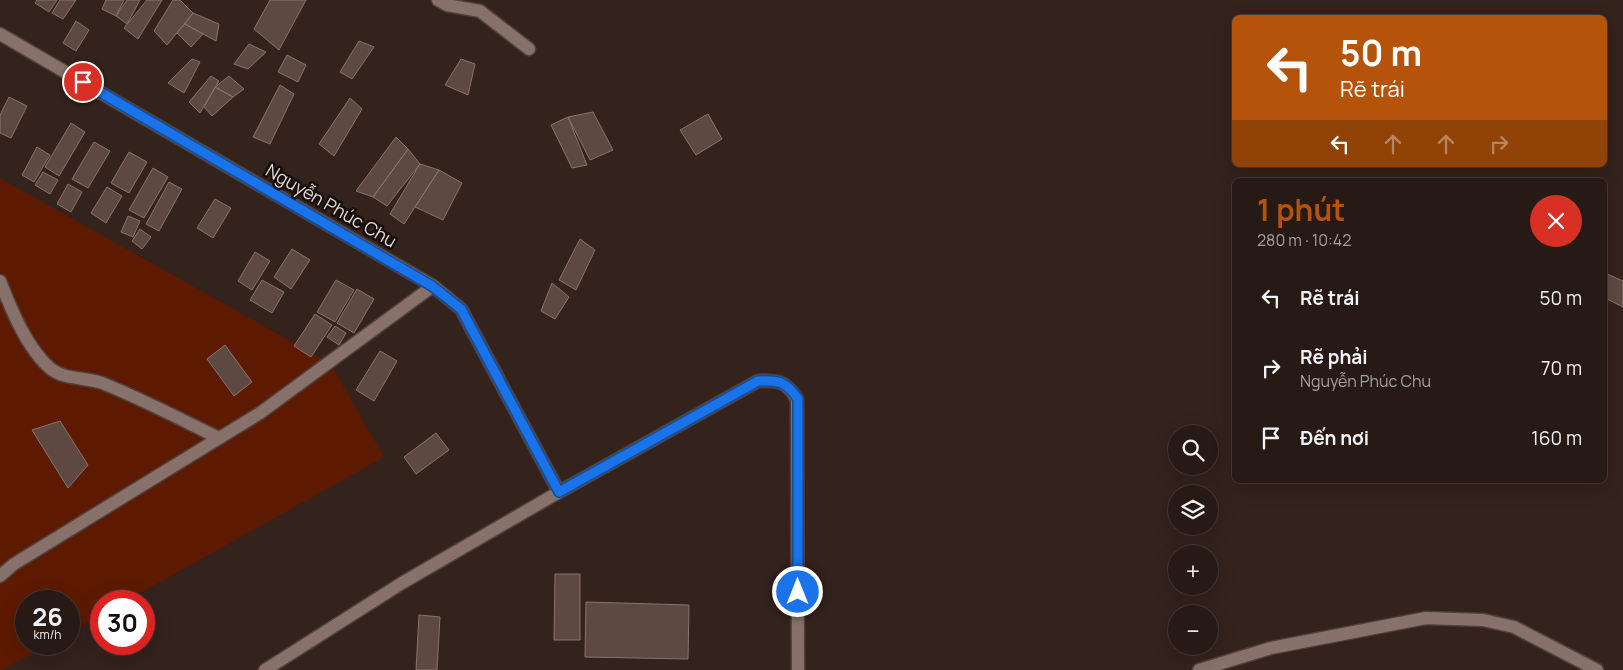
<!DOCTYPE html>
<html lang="vi">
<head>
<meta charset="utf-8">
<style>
  :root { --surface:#271a15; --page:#332722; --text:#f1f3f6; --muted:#a4a1a0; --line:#433834; --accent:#b45309 }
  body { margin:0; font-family:Manrope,sans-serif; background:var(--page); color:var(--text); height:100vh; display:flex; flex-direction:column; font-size:19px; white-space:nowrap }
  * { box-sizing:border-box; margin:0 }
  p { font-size:16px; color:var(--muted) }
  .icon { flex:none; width:28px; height:28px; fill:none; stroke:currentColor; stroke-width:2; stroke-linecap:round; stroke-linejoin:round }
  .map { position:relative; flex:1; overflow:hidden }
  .details { position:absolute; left:1232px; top:178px; width:375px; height:305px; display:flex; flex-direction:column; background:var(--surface); border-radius:8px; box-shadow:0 5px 20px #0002,0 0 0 1px var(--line) }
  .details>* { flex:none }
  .hud { position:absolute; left:1232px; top:15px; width:375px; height:152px; border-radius:8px; box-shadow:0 5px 20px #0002,0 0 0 1px var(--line); background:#b45309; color:#fff; overflow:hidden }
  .controls { position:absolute; left:1168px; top:425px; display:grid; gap:10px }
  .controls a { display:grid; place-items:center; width:50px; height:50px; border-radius:50%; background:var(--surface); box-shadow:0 5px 20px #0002,0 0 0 1px var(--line); font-size:25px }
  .speed { position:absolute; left:15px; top:590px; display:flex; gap:10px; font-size:25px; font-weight:700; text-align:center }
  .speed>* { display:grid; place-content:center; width:65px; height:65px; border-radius:50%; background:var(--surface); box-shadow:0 5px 20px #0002,0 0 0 1px var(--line); line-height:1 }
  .speed small { font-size:12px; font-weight:400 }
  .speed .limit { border:8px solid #d22; background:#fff; color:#111 }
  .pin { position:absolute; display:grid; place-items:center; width:42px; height:42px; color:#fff; margin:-21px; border:2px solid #fff; border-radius:50%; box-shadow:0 1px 5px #0007 }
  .me { position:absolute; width:55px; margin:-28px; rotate:0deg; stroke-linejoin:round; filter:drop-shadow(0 0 4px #0008) }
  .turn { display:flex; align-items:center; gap:18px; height:105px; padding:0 25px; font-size:22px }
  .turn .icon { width:65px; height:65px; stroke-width:2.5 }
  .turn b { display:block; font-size:35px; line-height:42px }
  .lanes { display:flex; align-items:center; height:48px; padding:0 25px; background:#0003; justify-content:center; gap:25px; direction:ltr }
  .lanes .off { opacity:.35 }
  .round { display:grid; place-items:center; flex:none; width:52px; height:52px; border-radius:26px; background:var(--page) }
  .summary { display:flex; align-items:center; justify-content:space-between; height:85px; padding:0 25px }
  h1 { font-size:30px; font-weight:700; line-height:38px; color:var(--accent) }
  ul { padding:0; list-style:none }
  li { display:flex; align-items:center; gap:15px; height:70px; padding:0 25px }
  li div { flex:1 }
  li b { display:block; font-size:19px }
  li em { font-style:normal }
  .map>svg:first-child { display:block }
  .green { fill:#5d1a00 }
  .building { fill:#5d4942; stroke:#89736c }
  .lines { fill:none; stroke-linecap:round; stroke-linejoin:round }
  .minor-casing { stroke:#4f403c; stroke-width:15 }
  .minor { stroke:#87716a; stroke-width:12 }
  .route-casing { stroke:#114b97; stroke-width:12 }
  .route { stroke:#1a73e8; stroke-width:9 }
  .labels { text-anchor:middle; stroke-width:5; stroke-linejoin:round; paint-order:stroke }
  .street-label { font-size:18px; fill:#e4d8d4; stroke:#160e0b }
</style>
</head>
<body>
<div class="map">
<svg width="1623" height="670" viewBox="0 0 1623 670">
  <rect width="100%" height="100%" fill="#34221c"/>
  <path class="green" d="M0,178L330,363L384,457L126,601H101V615L69,633V601H26V644H49L2,670H0Z"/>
  <path class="building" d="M37,0H57L49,12L35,3Z
    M60,0H76L63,19L52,13Z
    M106,0H124L116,16L102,9Z
    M127,0H140L127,24L116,16Z
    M147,0H162L138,39L124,28Z
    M173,0H180L193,13L167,45L154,31Z
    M270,0H306L279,50L254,29Z
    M193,13L219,24L216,41L185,24Z
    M76,21L89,30L76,51L63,43Z
    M185,24L203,34L191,47L177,33Z
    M359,41L374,47L352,79L340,72Z
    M249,44L266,52L248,69L234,64Z
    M287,55L306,65L298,82L278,72Z
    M192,59L200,62L184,93L168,83Z
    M461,59L475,64L468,95L445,85Z
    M211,76L219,81L200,113L189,102Z
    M229,76L244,89L233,97L215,87Z
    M280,85L294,94L270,144L253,137Z
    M215,87L233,97L212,116L204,107Z
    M9,97L27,106L11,138L0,133V115Z
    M350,98L362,109L334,156L319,144Z
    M593,112L613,150L590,160L568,117Z
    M708,114L722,139L696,155L680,130Z
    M568,117L587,165L572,168L551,125Z
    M71,123L85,132L59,176L45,167Z
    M396,137L408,149L373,197L356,191Z
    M94,142L110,151L88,188L72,179Z
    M37,147L50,155L34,182L22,175Z
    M408,149L420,164L387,206L373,197Z
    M129,152L147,162L129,193L111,183Z
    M420,164L439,170L404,224L390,214Z
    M153,168L168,177L144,218L129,210Z
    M439,170L462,183L443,220L415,207Z
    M43,172L58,180L50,194L35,185Z
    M169,182L182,189L159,231L146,224Z
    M68,184L82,192L71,212L57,204Z
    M107,187L122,196L106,223L91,213Z
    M215,199L231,208L213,238L197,228Z
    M128,216L140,221L133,237L121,232Z
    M140,229L151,237L142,249L132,241Z
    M580,239L595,250L576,290L559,280Z
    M292,249L310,260L291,289L274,277Z
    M255,252L270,261L252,290L238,281Z
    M1605,273L1623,281V307L1605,298Z
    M262,280L284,292L272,313L250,300Z
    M336,280L354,290L335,322L317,312Z
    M552,283L569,297L555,319L541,311Z
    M357,289L374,299L354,333L337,323Z
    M315,314L332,325L311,357L294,346Z
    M335,326L346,333L339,345L327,337Z
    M225,345L252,382L234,396L207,359Z
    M380,351L397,361L374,401L356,390Z
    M60,421L88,465L68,488L32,430Z
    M436,433L449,450L416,474L404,457Z
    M555,574H580V640H554Z
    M586,602L689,605L688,659L585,657Z
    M419,615L440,617L437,670H416Z"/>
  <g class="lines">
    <defs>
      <path id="minor" d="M438,0L447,5L480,11L529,49
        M0,34L433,286L461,309L559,492
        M0,281C11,309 27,349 51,369C65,380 86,377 102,383C142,399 180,419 219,438
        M0,576L14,564L260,413L433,286
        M265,670L402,583L559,492L758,381C778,380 786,381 797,399L798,670
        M1199,670L1271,648L1426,618L1483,620L1514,627L1597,670"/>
    </defs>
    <use href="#minor" class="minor-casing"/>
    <use href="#minor" class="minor"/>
  </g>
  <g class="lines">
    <defs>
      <path id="route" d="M83,82L432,286L461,309L559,492L758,381C778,380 786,381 798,399V592"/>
    </defs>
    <use href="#route" class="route-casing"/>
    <use href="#route" class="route"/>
  </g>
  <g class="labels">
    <g class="street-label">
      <text transform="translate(331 206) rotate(30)" y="6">Nguyễn Phúc Chu</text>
    </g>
  </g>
</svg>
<div class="controls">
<a><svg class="icon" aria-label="search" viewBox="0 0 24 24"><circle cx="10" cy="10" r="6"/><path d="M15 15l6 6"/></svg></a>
<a><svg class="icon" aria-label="layers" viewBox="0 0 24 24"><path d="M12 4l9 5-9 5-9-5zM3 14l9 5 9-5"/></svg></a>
<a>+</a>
<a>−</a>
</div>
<div class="speed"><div>26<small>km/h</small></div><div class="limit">30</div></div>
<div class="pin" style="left:83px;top:82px;background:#d93025"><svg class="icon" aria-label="arrive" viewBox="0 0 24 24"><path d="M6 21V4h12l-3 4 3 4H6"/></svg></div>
<svg class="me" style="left:798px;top:592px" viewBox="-20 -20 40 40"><circle r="17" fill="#1a73e8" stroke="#fff" stroke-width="3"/><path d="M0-11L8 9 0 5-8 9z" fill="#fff"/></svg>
<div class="hud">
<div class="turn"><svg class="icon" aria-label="left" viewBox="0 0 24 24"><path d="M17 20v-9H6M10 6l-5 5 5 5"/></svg><div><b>50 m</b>Rẽ trái</div></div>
<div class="lanes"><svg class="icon" aria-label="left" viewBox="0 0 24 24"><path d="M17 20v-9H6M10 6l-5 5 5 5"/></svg><svg class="icon off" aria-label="ahead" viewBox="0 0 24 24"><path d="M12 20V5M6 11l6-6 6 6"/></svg><svg class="icon off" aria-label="ahead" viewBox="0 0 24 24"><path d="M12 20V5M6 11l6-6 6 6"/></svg><svg class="icon off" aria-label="right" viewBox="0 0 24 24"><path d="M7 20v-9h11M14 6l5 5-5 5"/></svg></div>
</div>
<section class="details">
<div class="summary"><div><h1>1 phút</h1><p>280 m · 10:42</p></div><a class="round" style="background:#d93025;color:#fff"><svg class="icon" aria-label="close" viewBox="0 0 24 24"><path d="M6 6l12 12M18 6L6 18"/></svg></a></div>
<ul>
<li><svg class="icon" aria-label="left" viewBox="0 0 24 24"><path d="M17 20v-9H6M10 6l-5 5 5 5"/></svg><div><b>Rẽ trái</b></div><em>50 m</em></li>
<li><svg class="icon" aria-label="right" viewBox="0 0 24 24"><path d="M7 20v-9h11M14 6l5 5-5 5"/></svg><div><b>Rẽ phải</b><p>Nguyễn Phúc Chu</p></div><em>70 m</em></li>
<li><svg class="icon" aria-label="arrive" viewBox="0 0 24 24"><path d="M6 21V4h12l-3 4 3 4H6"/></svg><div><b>Đến nơi</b></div><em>160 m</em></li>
</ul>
</section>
</div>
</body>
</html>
